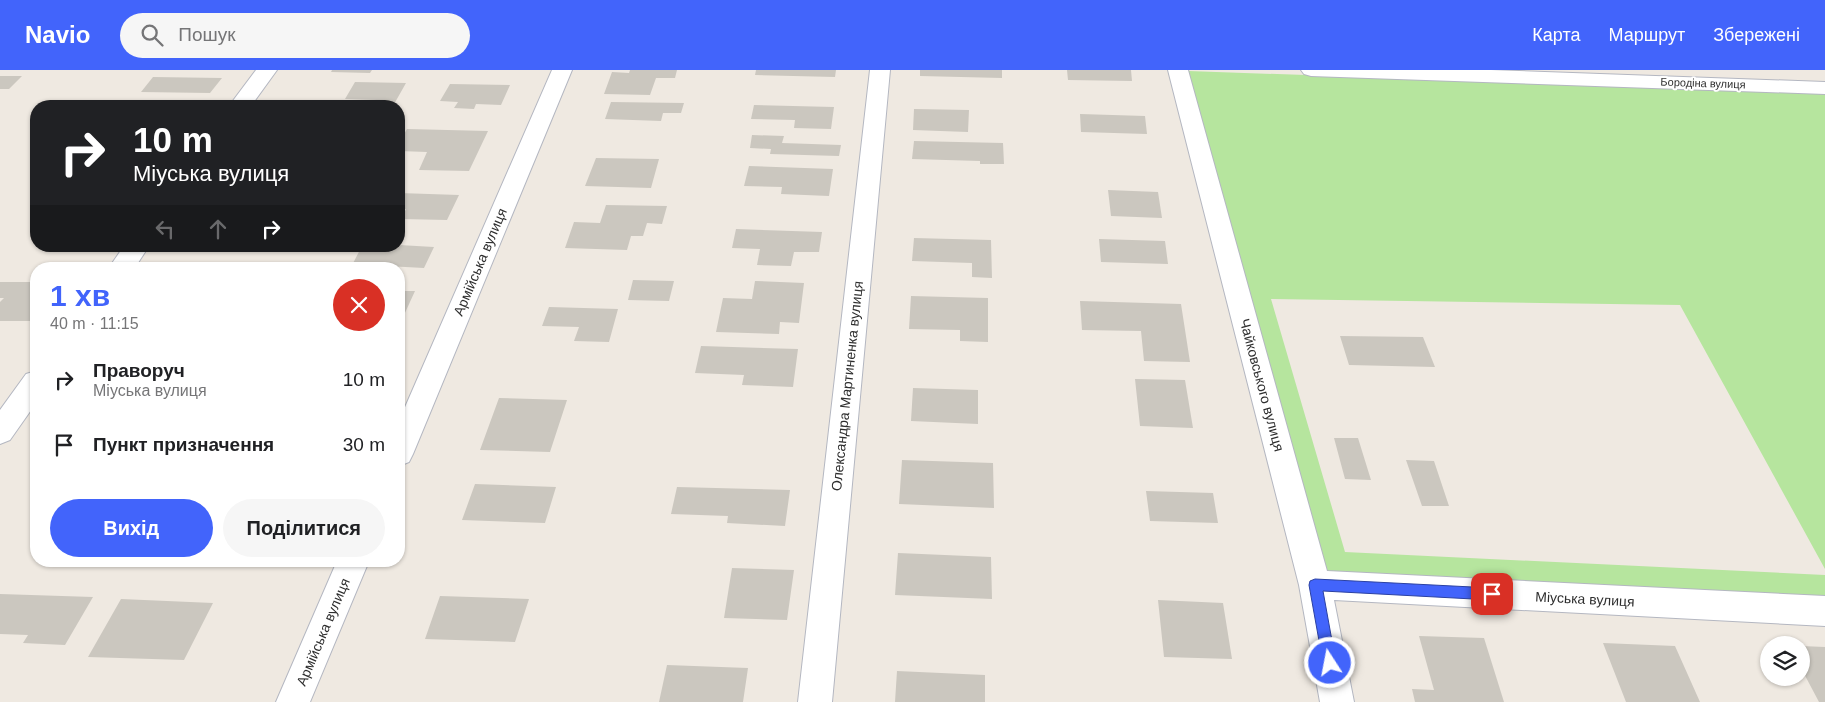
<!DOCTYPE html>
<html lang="uk">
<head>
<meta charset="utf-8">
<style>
  :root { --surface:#fff; --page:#f6f6f6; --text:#202124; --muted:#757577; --accent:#4264fb }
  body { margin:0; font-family:Arial,sans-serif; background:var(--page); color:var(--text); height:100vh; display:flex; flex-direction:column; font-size:19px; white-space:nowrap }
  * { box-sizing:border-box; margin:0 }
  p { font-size:16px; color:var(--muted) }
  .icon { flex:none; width:28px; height:28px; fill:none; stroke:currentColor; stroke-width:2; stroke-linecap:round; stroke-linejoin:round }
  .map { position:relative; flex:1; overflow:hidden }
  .side { position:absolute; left:30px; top:192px; width:375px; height:305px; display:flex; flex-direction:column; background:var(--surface); border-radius:20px; box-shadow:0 1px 4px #0004 }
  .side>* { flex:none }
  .guide { position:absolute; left:30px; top:30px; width:375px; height:152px; border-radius:20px; box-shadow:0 1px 4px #0004; background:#202124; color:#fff; overflow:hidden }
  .tools { position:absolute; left:1760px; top:566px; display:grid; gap:10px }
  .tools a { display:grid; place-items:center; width:50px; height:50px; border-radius:50%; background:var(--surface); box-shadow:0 1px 4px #0004; font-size:25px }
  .pin { position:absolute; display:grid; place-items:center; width:42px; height:42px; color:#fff; margin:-21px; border-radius:10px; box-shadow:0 2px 8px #0006 }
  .me { position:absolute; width:55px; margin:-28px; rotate:349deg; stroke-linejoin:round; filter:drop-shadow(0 0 4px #0008) }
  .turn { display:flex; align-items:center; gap:18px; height:105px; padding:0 20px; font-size:22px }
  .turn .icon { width:65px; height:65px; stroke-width:2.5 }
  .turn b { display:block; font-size:35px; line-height:42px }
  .lanes { display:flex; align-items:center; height:48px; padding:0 20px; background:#0003; justify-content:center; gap:25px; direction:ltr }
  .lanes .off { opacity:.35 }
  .round { display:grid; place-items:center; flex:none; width:52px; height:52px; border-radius:26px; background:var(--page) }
  .head { display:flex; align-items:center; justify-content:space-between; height:85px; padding:0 20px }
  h1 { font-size:30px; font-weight:800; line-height:38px; color:var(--accent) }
  .primary-button { display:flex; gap:10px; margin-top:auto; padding:10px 20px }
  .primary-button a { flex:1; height:58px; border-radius:30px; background:var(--accent); color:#fff; font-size:20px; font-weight:800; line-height:58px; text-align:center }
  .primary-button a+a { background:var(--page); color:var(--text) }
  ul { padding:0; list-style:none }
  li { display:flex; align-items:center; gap:15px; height:65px; padding:0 20px }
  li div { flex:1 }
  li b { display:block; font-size:19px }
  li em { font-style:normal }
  header { display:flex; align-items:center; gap:30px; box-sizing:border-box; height:70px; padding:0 25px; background:var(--accent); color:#fff }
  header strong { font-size:24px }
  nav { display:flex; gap:28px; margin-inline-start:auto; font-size:18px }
  .search { width:350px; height:45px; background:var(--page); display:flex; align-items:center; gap:12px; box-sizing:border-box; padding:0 18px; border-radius:28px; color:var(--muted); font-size:19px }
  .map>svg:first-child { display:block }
  .green { fill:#b6e59e }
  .building { fill:#cbc7bf }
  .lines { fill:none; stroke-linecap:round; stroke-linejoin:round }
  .minor-casing { stroke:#b4b7c1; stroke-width:2 }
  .minor { fill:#fff; fill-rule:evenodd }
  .route { fill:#4264fb; stroke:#2b41a3 }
  .labels { text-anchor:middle; stroke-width:4; stroke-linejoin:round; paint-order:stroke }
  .far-street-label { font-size:11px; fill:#2e2e2e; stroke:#fff }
  .street-label { font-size:14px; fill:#2e2e2e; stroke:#fff }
</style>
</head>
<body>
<header>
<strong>Navio</strong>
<div class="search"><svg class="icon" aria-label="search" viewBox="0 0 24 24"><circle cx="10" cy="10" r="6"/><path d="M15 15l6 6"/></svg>Пошук</div>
<nav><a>Карта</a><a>Маршрут</a><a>Збережені</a></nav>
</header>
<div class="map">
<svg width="1825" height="632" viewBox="0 0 1825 632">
  <rect width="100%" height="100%" fill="#efe9e1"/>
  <path class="green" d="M1188,1L1825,23V499L1680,235L1271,229L1345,482L1825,505V528L1326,506Z"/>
  <path class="building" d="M332,0H372L370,3L331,2Z
    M630,0H677L675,8H656L650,25L604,24L612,2L629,3Z
    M756,0H836L835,7L755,5Z
    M920,0H1002V8L920,6Z
    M1067,0H1131L1132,11L1068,10Z
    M0,6H22L9,19H0Z
    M153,7L222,8L210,23L141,22Z
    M355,12L406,13L393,36H373L377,30L345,29Z
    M450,14L510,15L501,35L476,34L474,39L454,38L458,32L440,31Z
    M611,32L684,33L681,43H663L661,51L605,49Z
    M754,35L834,37L831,59L794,58L795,50L751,49Z
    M914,39L969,40L968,62L913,60Z
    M1080,44L1145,46L1147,64L1081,62Z
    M407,59L488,61L469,101L419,100L427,82L399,81V73Z
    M752,65L784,66L782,73L841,75L839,86L770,84L771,79L750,78Z
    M914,71L1003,73L1004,94H980V91L912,89Z
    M596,88L659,89L651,118L585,116Z
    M749,96L833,99L829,126L781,124L782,117L744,116Z
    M1108,120L1158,122L1162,148L1111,146Z
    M399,123L459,125L447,150L401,149L406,139H399Z
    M606,135L667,136L662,154L647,153L643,166H631L627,180L565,178L574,152L600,153Z
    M736,159L822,162L819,182H794L791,196L757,195L760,179L732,178Z
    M914,168L991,170L992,208L972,207V193L912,191Z
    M1099,169L1165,171L1168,194L1101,192Z
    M399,175L434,177L424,198L387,196L386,199H350L362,176Z
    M633,210L674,211L669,231L628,230Z
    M755,211L804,213L799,253L780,252L779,264L716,262L723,228L752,229Z
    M0,212H36V247L33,251H0V232L4,228H0Z
    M399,221H415L399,256Z
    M911,226L988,228V272L960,271V260L909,259Z
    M1080,231L1181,234L1190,292L1144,291L1141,261L1082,260Z
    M549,237L618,239L609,272L574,271L579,257L542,256Z
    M1340,266L1423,267L1435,297L1349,295Z
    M701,276L798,279L793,317L742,315L744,305L695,303Z
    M1135,309L1185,310L1193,358L1140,356Z
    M913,318L978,320V354L911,351Z
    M499,328L567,330L550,382L480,380Z
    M1334,368H1358L1371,410L1345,409Z
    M902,390L993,393L994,438L899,434Z
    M1406,390L1434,391L1449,436H1422Z
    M475,414L556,417L545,453L462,450Z
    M677,417L790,420L785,456L727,453L728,446L671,444Z
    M1146,421L1213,423L1218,453L1150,451Z
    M898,483L991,487L992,529L895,525Z
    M732,498L794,500L787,550L724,548Z
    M0,524L93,527L65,575L23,573L28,565L0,564Z
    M440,526L529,529L515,572L425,569Z
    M121,529L213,533L184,590L88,587Z
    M1158,530L1223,533L1232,589L1164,587Z
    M1419,566L1484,568L1504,632H1415L1412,619L1434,620Z
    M1603,573L1675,576L1700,632H1626Z
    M1801,576L1825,577V632H1819L1801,598Z
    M667,595L748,598L743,632H659Z
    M897,601L985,605V632H895Z"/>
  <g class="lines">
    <defs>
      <path id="minor" d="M256,0H277L251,36H229Z
        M552,0H572L413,384L409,392L399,396V351Z
        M870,0H890L832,632H798Z
        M1168,0H1188L1327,501L1825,526V556L1334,530L1354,632H1320L1299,515Z
        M1301,0H1491L1825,12V24L1311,6L1304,4Z
        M124,176H149L134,199H108Z
        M36,301V333L10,370L0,374V340L26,304Z
        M337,491H369L310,632H276Z"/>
    </defs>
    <use href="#minor" class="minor-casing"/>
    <use href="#minor" class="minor"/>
  </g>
  <path class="route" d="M1315,509L1492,518L1496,520L1498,524L1496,528L1492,530L1323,521L1336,593L1334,598L1330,600L1325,598L1323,593L1309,515L1310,511Z"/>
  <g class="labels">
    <g class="far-street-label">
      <text transform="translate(1703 13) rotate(2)" y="4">Бородіна вулиця</text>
    </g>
    <g class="street-label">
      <text transform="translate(480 192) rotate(-67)" y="5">Армійська вулиця</text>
      <text transform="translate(1262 315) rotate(75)" y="5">Чайковського вулиця</text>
      <text transform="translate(847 316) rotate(-84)" y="5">Олександра Мартиненка вулиця</text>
      <text transform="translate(1585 529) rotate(3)" y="5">Міуська вулиця</text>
      <text transform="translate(323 562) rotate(-67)" y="5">Армійська вулиця</text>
    </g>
  </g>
</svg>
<div class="tools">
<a><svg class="icon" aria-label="layers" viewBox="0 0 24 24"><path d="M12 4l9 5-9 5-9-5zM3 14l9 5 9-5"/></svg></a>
</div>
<div class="pin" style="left:1492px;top:524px;background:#d93025"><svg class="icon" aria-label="arrive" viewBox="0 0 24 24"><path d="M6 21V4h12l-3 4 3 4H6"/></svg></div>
<svg class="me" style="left:1330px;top:593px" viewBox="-20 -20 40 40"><circle r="17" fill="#4264fb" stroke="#fff" stroke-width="3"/><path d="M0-11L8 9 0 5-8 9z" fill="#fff"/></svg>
<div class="guide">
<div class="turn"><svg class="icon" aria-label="right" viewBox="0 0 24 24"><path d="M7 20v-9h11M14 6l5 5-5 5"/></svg><div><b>10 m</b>Міуська вулиця</div></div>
<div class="lanes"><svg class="icon off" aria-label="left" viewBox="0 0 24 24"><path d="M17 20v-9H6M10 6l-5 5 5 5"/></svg><svg class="icon off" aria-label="ahead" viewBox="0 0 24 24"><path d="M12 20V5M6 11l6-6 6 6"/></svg><svg class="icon" aria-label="right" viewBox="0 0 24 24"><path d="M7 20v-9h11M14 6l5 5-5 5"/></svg></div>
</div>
<section class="side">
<div class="head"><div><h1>1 хв</h1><p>40 m · 11:15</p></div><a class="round" style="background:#d93025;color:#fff"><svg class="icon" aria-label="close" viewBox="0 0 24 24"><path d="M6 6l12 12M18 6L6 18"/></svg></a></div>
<ul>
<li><svg class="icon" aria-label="right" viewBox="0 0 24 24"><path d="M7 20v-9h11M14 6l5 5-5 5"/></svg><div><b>Праворуч</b><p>Міуська вулиця</p></div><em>10 m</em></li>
<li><svg class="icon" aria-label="arrive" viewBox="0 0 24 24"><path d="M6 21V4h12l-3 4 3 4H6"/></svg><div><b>Пункт призначення</b></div><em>30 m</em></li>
</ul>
<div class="primary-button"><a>Вихід</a><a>Поділитися</a></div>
</section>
</div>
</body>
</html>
